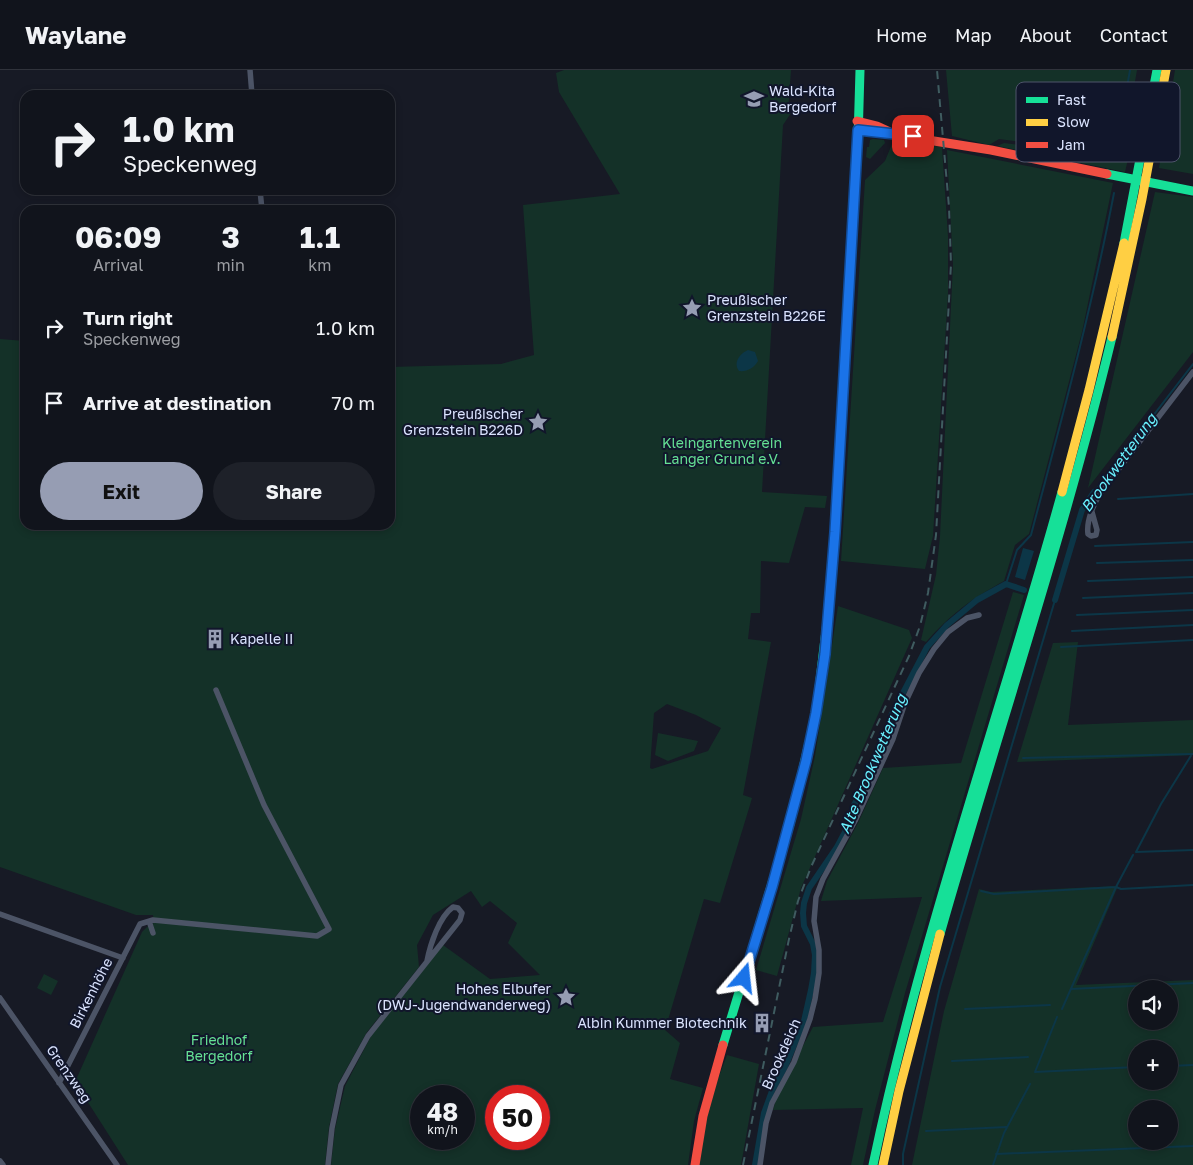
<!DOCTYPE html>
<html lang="en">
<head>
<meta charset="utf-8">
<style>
  :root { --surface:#11141c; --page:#1e2129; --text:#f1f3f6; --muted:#9c9ea3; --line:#30333b; --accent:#969db3 }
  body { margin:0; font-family:"Golos Text",sans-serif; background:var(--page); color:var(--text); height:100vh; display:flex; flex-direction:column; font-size:19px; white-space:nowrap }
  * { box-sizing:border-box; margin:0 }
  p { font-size:16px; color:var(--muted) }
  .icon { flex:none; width:28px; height:28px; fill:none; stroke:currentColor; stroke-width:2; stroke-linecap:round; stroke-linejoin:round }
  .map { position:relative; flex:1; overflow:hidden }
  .side { position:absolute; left:20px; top:135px; width:375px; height:325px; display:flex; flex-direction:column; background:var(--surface); border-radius:15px; box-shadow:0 2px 8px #0003,0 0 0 1px var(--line) }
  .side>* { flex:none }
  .banner { position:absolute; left:20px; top:20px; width:375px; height:105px; border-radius:15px; box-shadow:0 2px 8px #0003,0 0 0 1px var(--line); background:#11141c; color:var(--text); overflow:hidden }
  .buttons { position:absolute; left:1128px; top:910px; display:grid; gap:10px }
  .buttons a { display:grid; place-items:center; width:50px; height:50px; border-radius:50%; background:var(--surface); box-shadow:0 2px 8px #0003,0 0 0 1px var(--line); font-size:25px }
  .speed { position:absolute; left:410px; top:1015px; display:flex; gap:10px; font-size:25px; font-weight:700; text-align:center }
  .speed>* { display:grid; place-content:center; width:65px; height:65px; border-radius:50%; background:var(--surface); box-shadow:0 2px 8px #0003,0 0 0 1px var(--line); line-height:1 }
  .speed small { font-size:12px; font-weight:400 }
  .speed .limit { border:8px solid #d22; background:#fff; color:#111 }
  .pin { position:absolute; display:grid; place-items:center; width:42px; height:42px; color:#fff; margin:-21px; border-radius:10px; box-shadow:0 2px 8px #0006 }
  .me { position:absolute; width:55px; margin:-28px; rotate:17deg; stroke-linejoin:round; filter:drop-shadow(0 0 4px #0008) }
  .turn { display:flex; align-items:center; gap:18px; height:105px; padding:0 20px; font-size:22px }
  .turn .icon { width:65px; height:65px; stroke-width:2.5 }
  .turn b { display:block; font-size:35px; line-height:42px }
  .eta { display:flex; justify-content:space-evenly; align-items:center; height:85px; text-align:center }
  .eta b { font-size:30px; font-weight:700; line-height:35px }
  .primary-button { display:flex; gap:10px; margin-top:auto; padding:10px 20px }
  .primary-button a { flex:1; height:58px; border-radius:30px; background:var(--accent); color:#111; font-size:20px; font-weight:700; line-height:58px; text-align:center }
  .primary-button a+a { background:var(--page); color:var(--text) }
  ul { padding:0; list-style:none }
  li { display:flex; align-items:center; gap:15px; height:75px; padding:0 20px }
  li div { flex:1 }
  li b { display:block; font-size:19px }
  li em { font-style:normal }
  header { display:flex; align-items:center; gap:30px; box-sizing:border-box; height:70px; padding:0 25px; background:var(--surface); border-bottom:1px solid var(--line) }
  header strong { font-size:24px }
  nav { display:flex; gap:28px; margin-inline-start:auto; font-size:18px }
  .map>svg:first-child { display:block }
  .green { fill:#143128; fill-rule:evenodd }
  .water { fill:#0c3647 }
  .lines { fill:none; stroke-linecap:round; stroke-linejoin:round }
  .stream { stroke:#0c3647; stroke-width:2 }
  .canal { stroke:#0c3647; stroke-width:6 }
  .street { stroke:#4c5466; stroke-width:5.5 }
  .fast { stroke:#16e098; stroke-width:9 }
  .slow { stroke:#ffcf43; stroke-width:9 }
  .jam { stroke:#f24e42; stroke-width:9 }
  .rail { stroke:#3f5c60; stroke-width:2; stroke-dasharray:8 6; stroke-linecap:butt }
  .route-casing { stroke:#114b97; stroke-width:12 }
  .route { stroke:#1a73e8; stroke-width:9 }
  .labels { text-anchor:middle; stroke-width:4; stroke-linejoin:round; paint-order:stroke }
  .poi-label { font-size:14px; fill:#dbe4ff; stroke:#11162b; text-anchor:start }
  .park-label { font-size:14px; fill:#65e194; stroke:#11162b }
  .street-label { font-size:14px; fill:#dbe4ff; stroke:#11162b }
  .water-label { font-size:15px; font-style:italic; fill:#69f1ff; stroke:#11162b }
  .key { fill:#11162b; stroke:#4e546b; stroke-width:1 }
  .key-label { font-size:14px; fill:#dbe4ff }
</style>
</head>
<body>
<header>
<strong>Waylane</strong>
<nav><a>Home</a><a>Map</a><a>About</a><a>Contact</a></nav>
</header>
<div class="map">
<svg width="1193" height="1095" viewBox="0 0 1193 1095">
  <rect width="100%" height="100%" fill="#171a25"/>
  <path class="green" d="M564,0H791L788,43H791L783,55L762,422L827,426L825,438L805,437L789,493L761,491L760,543H751L748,569L771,572L743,725L752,728L750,735L720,833L704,829L665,960L680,973L670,1009L703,1018L694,1051L688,1095H331L335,1059L345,1016L371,966L443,875L490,909L540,905L508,873L517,853L490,831L482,837L471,821L433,845L417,875L419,897L367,962L338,1014L329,1057L325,1095H128L75,1012L142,862L150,854L154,853L153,845H136L0,797V269L25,271V455H390V297L501,294L534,285L523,135L620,124L559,22L556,3ZM667,634L696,645L721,658L708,681L652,699L650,698L654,643ZM421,1026H464V1069H421ZM496,1026H539V1069H496Z
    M946,0H1137L1123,80L1128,89L1125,102L997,76L1004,73L1105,86V83L999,69L989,75L952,66Z
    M1175,0H1193V104L1159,98Z
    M873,69L884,70L885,73L870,89L866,87L867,77H869L870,70Z
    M897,71L942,77L948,166V223L933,466L925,499L841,491L865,110L885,91L892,74Z
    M947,80L1113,113L1082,262L1029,464L1015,475L1004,511C971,529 951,544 926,572L921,570L936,505L940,466L953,194Z
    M1155,122L1193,127V282L1088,418Z
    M1013,522L1024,525L905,923L875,1040L863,1095H851L863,1038L773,1040L778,1023L813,957L883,952L922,827L821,831L827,811L858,753L883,698L961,693Z
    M838,536L909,560L912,568L801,818L777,906L756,900L801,749L815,686Z
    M1078,572L1068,655L1193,650V685L1017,692L1053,573Z
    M658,663L698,671L694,681L668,691L655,685Z
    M1118,816L1076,915L1193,910V1095H912L944,941L979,819L991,822ZM1136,919H1169V951H1136ZM1136,979H1169V1011H1136ZM1136,1039H1169V1071H1136Z
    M44,904L58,911L51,925L37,918Z
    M727,985L759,994L741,1095H699L707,1046L712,1025Z"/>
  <path class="water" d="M748,280L755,282L758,291C754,298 747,302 739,301C733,293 739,284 748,280Z
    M1023,478L1034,481L1025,510L1015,507Z"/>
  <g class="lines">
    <path class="stream" d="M1116,79L1130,0
      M1094,422L1193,294
      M1118,429L1193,424
      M1095,476L1193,472
      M1097,493L1193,490
      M1088,511L1193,507
      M1006,514L1017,480L1031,465C1061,352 1092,238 1114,123
      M1083,528L1193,523
      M1077,545L1193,540
      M1072,561L1193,555
      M1061,577L1193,570
      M1192,684L1161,734L1136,782L1193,780
      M1023,688L1193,684
      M981,821L994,824L1116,817L1121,819L1193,815
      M1071,919L1193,913
      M965,939L1050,935
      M1062,939L1116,817L1133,785
      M1057,947L1035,1002L1136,997
      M952,991L1028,987
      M1169,996L1193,995
      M926,1061L1006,1057
      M996,1084L1193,1076
      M903,1095V1084L940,917L1055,530
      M993,1095L1004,1063L1030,1014"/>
    <path class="canal" d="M1055,530L1082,440L1094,422
      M755,1095L764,1043L772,1021L785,997L804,951L811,920L814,903L815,885L813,874L804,856L803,843L804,833L809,818L837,777L845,762L853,737L871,703L887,666L891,646L927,577L947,555L977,530L1006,514L1024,520"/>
    <path class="street" d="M250,0L252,25
      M260,120L262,140
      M1092,442L1097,460L1096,465L1091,466L1088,464C1086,451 1094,433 1101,422L1193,302
      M0,844L123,888
      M149,851L153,863
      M0,928L117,1095
      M59,1013L140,854L153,850L317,866L329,859L264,735L216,620
      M0,1091L3,1095
      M328,1095L332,1058L341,1015L368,966L460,850L462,843L458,838L453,837C439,847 430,875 427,891
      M760,1095L766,1053L772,1033L794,992L810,949L815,929L819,903V880L814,851L816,827L823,809L855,751L893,669L905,633L919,603L934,579L948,562L967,548L979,545"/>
    <path class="fast" d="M1107,104L1193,121
      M1124,173L1157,0
      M847,254L858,70L860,0
      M940,864C997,664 1063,468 1112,267
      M723,975L790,754L816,643L831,519L836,438
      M873,1095C921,866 1000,646 1062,422"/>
    <path class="slow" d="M1112,267L1142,129L1166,0
      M1062,422L1089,320L1124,173
      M883,1095L899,1021L940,864"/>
    <path class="jam" d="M857,51L877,56L888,61
      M858,59L991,80L1107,104
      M836,438L847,254
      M695,1095L703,1046L723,975"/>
    <path class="rail" d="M743,1095L789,869L798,831L811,797L909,586L920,556L928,523L936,465L951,194L949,137L937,0"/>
  </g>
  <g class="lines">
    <defs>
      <path id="route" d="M744,908L772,817L806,691L816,643L825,584L835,462L858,60L913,66"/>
    </defs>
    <use href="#route" class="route-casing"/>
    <use href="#route" class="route"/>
  </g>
  <defs>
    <symbol id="school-bare" viewBox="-9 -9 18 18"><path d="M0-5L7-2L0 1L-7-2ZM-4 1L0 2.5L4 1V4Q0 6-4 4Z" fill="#969db3" stroke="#11162b" stroke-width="2.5" paint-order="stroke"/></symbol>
    <symbol id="sight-bare" viewBox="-9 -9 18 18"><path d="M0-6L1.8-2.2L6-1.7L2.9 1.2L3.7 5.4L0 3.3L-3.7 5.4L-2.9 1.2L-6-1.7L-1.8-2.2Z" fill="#969db3" stroke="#11162b" stroke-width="2.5" paint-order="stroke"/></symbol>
    <symbol id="building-bare" viewBox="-9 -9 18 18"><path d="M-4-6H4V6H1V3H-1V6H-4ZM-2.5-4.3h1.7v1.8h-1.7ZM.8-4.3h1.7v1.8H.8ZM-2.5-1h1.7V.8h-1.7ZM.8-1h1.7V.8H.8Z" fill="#969db3" stroke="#11162b" stroke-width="2.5" paint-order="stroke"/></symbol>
  </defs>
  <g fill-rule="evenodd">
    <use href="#school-bare" x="740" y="15" width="28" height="28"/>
    <use href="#sight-bare" x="678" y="224" width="28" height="28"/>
    <use href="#sight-bare" x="524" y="338" width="28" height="28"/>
    <use href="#building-bare" x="201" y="555" width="28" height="28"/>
    <use href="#sight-bare" x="552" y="913" width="28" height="28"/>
    <use href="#building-bare" x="748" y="939" width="28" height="28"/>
  </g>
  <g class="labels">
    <g class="poi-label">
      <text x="769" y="26">Wald-Kita<tspan x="769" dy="16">Bergedorf</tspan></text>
      <text x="707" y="235">Preußischer<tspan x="707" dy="16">Grenzstein B226E</tspan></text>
      <text x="523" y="349" text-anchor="end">Preußischer<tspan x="523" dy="16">Grenzstein B226D</tspan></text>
      <text x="230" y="574">Kapelle II</text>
      <text x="551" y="924" text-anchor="end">Hohes Elbufer<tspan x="551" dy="16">(DWJ-Jugendwanderweg)</tspan></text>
      <text x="747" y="958" text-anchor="end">Albin Kummer Biotechnik</text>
    </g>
    <g class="park-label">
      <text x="722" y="378">Kleingartenverein<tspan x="722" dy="16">Langer Grund e.V.</tspan></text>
      <text x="219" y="975">Friedhof<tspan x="219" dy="16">Bergedorf</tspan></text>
    </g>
    <g class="street-label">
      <text transform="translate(91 923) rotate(-63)" y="5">Birkenhöhe</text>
      <text transform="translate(781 984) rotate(-66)" y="5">Brookdeich</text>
      <text transform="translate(69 1004) rotate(55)" y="5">Grenzweg</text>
    </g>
    <g class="water-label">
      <text transform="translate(1119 393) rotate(-54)" y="5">Brookwetterung</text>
      <text transform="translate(873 694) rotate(-67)" y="5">Alte Brookwetterung</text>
    </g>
  </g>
  <rect x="1016" y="12" width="164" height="80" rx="8" class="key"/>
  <rect x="1026" y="27" width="22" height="6" fill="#16e098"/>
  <rect x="1026" y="49" width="22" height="7" fill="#ffcf43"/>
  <rect x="1026" y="72" width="22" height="6" fill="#f24e42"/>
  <g class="key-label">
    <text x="1057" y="35">Fast</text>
    <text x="1057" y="57">Slow</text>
    <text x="1057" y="80">Jam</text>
  </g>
</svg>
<div class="buttons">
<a><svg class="icon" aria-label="sound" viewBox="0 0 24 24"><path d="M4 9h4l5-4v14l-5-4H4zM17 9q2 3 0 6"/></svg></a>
<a>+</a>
<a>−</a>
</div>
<div class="speed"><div>48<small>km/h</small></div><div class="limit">50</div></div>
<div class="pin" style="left:913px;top:66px;background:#d93025"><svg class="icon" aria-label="arrive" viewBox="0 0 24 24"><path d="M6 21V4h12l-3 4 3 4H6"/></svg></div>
<svg class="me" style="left:744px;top:908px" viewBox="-20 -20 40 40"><path d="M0-17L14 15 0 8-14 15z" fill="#1a73e8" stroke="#fff" stroke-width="4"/></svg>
<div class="banner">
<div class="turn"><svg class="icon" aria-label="right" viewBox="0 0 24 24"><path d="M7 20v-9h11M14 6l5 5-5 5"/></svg><div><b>1.0 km</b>Speckenweg</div></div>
</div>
<section class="side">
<div class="eta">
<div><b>06:09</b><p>Arrival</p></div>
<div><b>3</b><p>min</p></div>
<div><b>1.1</b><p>km</p></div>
</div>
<ul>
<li><svg class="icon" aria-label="right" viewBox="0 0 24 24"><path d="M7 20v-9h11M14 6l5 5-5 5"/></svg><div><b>Turn right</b><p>Speckenweg</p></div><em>1.0 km</em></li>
<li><svg class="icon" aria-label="arrive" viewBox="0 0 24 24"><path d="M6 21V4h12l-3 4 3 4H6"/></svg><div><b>Arrive at destination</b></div><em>70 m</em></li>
</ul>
<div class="primary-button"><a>Exit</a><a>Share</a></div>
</section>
</div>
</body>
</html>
